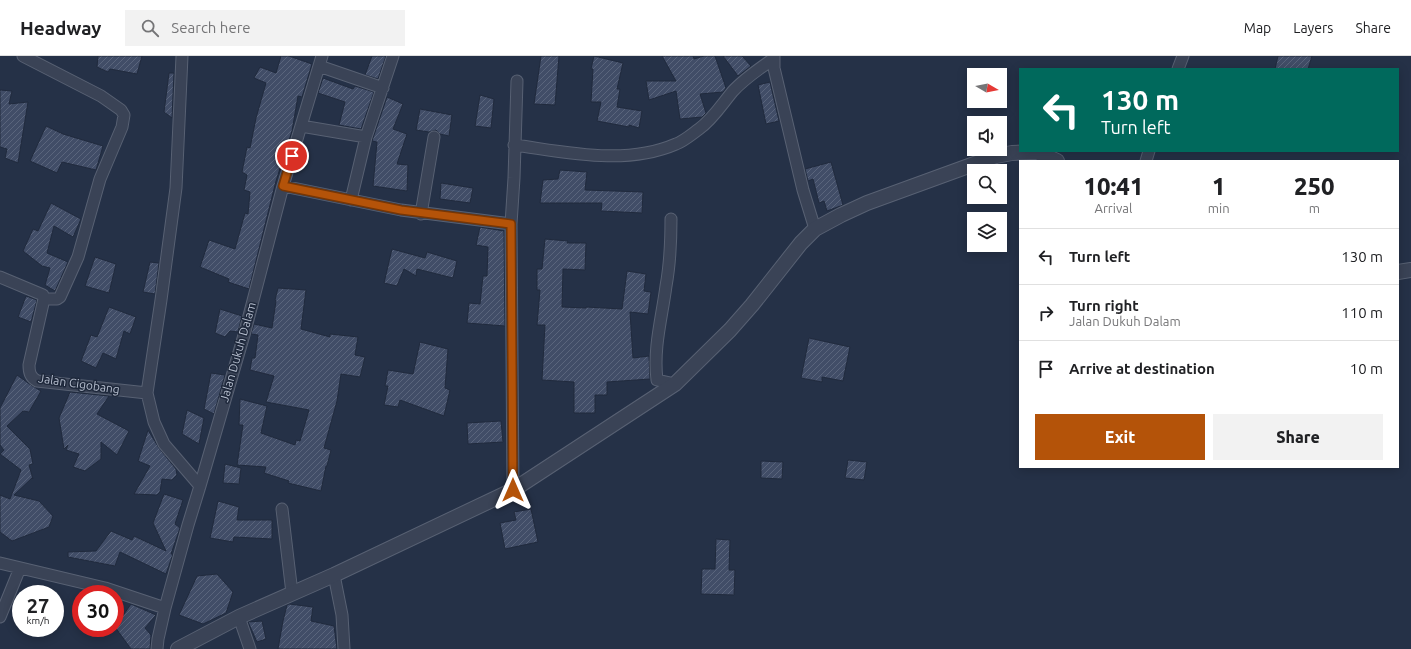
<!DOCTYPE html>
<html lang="en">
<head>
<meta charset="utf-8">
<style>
  :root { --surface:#fff; --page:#f2f2f2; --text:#202124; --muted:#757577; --line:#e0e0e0; --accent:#b45309 }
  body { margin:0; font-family:Ubuntu,sans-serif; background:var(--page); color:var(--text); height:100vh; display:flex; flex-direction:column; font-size:15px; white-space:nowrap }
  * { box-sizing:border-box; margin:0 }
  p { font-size:13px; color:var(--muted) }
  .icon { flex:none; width:22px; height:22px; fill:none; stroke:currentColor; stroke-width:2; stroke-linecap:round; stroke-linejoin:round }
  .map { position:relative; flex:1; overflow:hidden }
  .panel { position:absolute; left:1019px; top:104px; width:380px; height:308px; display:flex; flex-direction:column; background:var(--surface); border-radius:0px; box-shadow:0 2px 10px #0003 }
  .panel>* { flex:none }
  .guide { position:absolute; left:1019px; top:12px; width:380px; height:84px; border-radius:0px; box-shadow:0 2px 10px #0003; background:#00695c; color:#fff; overflow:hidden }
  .needle { width:26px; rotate:99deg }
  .tools { position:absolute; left:967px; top:12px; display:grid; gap:8px }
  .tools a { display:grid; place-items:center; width:40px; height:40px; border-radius:0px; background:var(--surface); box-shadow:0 2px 10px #0003; font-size:20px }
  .speed { position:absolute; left:12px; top:529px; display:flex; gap:8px; font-size:20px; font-weight:700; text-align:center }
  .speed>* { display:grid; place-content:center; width:52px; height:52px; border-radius:50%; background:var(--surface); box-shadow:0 2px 10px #0003; line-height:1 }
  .speed small { font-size:10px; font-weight:400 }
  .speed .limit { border:6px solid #d22; background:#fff; color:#111 }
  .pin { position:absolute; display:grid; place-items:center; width:34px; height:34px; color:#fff; margin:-17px; border:2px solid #fff; border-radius:50%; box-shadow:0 1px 4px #0007 }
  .me { position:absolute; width:44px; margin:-22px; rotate:0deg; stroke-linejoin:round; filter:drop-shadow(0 0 3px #0008) }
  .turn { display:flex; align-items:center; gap:14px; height:84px; padding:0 16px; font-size:18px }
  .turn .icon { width:52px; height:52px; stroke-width:2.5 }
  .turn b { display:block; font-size:28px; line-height:34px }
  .eta { display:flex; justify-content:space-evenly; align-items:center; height:68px; text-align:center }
  .eta b { font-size:24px; font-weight:800; line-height:28px }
  .button { display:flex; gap:8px; margin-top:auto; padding:8px 16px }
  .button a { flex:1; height:46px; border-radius:0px; background:var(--accent); color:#fff; font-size:16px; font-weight:800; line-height:46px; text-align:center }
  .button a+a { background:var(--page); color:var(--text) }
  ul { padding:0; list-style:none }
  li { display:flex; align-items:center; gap:12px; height:56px; padding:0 16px; border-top:1px solid var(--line) }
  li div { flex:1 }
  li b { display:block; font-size:15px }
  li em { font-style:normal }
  header { display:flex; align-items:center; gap:24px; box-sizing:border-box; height:56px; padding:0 20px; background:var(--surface); border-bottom:1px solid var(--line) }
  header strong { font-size:19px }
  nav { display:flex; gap:22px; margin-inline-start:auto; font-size:14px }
  .search { width:280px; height:36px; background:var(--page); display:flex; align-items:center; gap:10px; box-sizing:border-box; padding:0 14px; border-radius:0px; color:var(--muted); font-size:15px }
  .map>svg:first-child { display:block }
  .building { fill:url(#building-hatch); stroke:#202a3d }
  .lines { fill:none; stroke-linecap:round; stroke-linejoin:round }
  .minor-casing { stroke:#586173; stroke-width:13 }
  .tertiary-casing { stroke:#586173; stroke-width:16 }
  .minor { stroke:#3a4356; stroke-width:11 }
  .tertiary { stroke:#3a4356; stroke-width:14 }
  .route-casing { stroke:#753606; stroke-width:10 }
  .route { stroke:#b45309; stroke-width:7 }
  .labels { text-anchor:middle; stroke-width:3; stroke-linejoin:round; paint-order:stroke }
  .street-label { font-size:12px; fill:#b7bfcf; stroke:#1e283b }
</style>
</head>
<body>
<header>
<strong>Headway</strong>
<div class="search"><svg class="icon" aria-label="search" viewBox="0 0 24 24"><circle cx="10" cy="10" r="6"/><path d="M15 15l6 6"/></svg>Search here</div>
<nav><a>Map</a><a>Layers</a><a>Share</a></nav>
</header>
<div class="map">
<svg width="1411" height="593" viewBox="0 0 1411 593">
  <defs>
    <pattern id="building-hatch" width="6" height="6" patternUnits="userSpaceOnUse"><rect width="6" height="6" fill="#414d67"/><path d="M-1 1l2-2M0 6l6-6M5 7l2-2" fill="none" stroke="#5a657c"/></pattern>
  </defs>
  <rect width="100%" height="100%" fill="#253147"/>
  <path class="building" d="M98,0H142L137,18L110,13L108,16L97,11Z
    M281,0H289L312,8L302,41L298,40L292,75L276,125L249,233L228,226L229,223L200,211L209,184L235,193L245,157L248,158L250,136L244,134L247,119L242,116L247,91L250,92L256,62L266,27L254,22L260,11L276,17Z
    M372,0H386L378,23L365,19Z
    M541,0H559L555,49L534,48Z
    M594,0L623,7L617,33H620L617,51L642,55L639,72L629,69V71L597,65L601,46H591L593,13H591Z
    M662,0H693L694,3L704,0H715L726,32L723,36L700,38L706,57L702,61L680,63L676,35L649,44L646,25H676Z
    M723,0H742L751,10L738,20Z
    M1278,0H1312L1308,13H1275Z
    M169,17H174L172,62L164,56Z
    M323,22L353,33L355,30L374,36L361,73L339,69L345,46L318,37Z
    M770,26L779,65L766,68L758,29Z
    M0,34L12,35L9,48L28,46L18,107L5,102L7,93L0,91Z
    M480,39L494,43L491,72L475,70Z
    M387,41L403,48L393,73L407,78L397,108L408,109L407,135L373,130L377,86L372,85Z
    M420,53L452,59L449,80L440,78L436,74L429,76L416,74Z
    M46,70L63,78L103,90L96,114L62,106L57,117L30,105Z
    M831,106L843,149L827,155L824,145L819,147L813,123L808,125L805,113Z
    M560,114L587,116L585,134L643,136L642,157L601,155L602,147H540L543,124L558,123Z
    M441,127L473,132L470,147L440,143Z
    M51,147L81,163L73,181L54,170L47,197L68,206L55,235L45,229L50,212L42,210L23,195L33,173L38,175Z
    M480,171L504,175L505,270L467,267L469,247L480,248L483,220H487L488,191L476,189Z
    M545,183L568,185L567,187H586L585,214L563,213L562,251L586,252V251L622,253L627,215L646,218L644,235L651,236L648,258L630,256L633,302L649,300L650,323L607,326V339H595V357H574V326L542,324L545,269H537L540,234H537V213H542Z
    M392,193L425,202L427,196L457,205L453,222L417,213L416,220L404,213L397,230L384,227Z
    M95,201L116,208L109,237L85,230Z
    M150,206L159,207L155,238L143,236Z
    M278,232L306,234L301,273L330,281V278L358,281L355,299L365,301L360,321L341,318L337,345L324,392L331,394L327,410H326L321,435L288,427L289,425L264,417L266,411L237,409L243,369H239L240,343L267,350L261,377L295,389L296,384L300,385L309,354L266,346L274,320L250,314L252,302H255L258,279L251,278L254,268L272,272L276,245L275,244Z
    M26,240L37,244L31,266L18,261Z
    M109,251L136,261L130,278L124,275L116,303L103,297L96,312L81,305L91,279L97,281Z
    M220,253L242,260L238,276L230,275L225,281L215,277Z
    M809,282L850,291L843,325L822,321V326L801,322Z
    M420,286L448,293L445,332L450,334L444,360L400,344L398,351L384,349L388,330H385L388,314L413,318Z
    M211,317L225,319L214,358L204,353Z
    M17,319L31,329L41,335L29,356L23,355L7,370L30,393L33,408L29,409L33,423L32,422L14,439L39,445L53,460L49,471L12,485L0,476V439L10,443L21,414L0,398L4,394L0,389V352Z
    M70,336L109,340L97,358L129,375L117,399L101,386V403L85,415L73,411L79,398L66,394L68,389L64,393L59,362Z
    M187,354L204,362L199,388L182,378Z
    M501,365L503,386L468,388L467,367Z
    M148,374L159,392L176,413L177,419L172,424L162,423L160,436L157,439L134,438L150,410L138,405Z
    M848,404L867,406L864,424L845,422Z
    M761,405L783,406L782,423L761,422Z
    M225,408L241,412L239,428L223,427Z
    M164,438L183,444L175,468L180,472L171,498H173L166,518L120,496L115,510L68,501V496L96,495L111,475L132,484L134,480L166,495L153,467Z
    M218,445L239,451L237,464H272V483L234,481L233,486L210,482Z
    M531,453L538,486L505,493L500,467L516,464L514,456Z
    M716,483L730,484L729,514H735L734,539L701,538L702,513H715Z
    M217,518L233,536L226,557L203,568L179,559L197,520Z
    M131,548L156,559L145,572L151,579L150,593H131L115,571Z
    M289,548L313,551L311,565L334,570L337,593H278L283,565L287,549Z
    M262,565L266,583L257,586L248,566Z"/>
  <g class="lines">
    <defs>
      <path id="minor" d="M23,0L101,40L121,54L124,59L122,71L100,123L78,201L60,241L57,243H44
        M774,0V12L803,134L815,173
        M319,10L383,32
        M1178,13L1183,0
        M301,70L366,81
        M514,89C566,96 625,110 676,88C684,85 692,78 699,73C713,63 722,48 733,35C745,22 759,13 773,3
        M1146,105L1149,95
        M283,130L401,154L511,168
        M351,144L366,81L393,0
        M421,158L434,81
        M671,163C671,185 670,208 666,230C662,261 653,292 657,324L675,328
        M0,221L43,239L44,243L29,309C29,316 30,321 37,325L147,337L154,366L164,388L200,430
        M147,337L161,244L176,132L182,0
        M513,434L511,168L514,122L517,25
        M282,453L292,537
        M0,507L105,532L165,552
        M334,519L342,559L344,593
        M0,561L20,512
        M239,561L250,593
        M157,593L158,583L165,552L188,469L200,430L244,279L283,130L322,0"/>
      <path id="tertiary" d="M1398,216L1411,214
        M178,593L239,561L334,519L513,434L675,328L730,274L752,249L801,187L815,173L841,159L867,147L996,100L1012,97L1037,96L1057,105"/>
    </defs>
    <use href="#minor" class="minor-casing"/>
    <use href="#tertiary" class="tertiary-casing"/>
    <use href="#minor" class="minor"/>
    <use href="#tertiary" class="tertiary"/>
  </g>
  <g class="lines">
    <defs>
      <path id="route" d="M292,100L283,130L401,154L511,168L513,434"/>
    </defs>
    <use href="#route" class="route-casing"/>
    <use href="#route" class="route"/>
  </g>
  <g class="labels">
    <g class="street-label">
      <text transform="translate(238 296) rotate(-74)" y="4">Jalan Dukuh Dalam</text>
      <text transform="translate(79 328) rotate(8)" y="4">Jalan Cigobang</text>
    </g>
  </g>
</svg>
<div class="tools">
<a><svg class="needle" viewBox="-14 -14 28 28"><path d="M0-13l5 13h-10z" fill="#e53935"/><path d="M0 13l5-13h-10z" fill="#757577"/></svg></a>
<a><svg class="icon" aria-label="sound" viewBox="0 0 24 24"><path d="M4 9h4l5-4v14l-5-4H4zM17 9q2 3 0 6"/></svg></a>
<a><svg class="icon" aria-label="search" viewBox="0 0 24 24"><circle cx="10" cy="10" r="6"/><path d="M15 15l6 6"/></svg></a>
<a><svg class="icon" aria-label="layers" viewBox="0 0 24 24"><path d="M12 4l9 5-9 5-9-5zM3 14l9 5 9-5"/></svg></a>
</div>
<div class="speed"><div>27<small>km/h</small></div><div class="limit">30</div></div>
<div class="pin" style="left:292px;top:100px;background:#d93025"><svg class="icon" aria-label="arrive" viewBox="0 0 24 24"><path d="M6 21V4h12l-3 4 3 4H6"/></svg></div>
<svg class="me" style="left:513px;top:434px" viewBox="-20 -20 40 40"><path d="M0-17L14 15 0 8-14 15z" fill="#b45309" stroke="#fff" stroke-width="4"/></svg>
<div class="guide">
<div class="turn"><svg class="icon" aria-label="left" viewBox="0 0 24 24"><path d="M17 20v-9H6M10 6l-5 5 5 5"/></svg><div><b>130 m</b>Turn left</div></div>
</div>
<section class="panel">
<div class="eta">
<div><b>10:41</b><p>Arrival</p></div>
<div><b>1</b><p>min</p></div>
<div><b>250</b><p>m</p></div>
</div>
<ul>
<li><svg class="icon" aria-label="left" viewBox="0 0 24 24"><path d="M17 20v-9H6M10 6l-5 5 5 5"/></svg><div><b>Turn left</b></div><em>130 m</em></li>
<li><svg class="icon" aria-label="right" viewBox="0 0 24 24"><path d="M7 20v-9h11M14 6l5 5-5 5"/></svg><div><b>Turn right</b><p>Jalan Dukuh Dalam</p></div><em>110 m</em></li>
<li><svg class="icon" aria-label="arrive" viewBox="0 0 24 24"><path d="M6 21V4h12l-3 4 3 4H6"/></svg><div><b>Arrive at destination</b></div><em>10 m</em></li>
</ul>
<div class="button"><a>Exit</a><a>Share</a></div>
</section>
</div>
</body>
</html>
